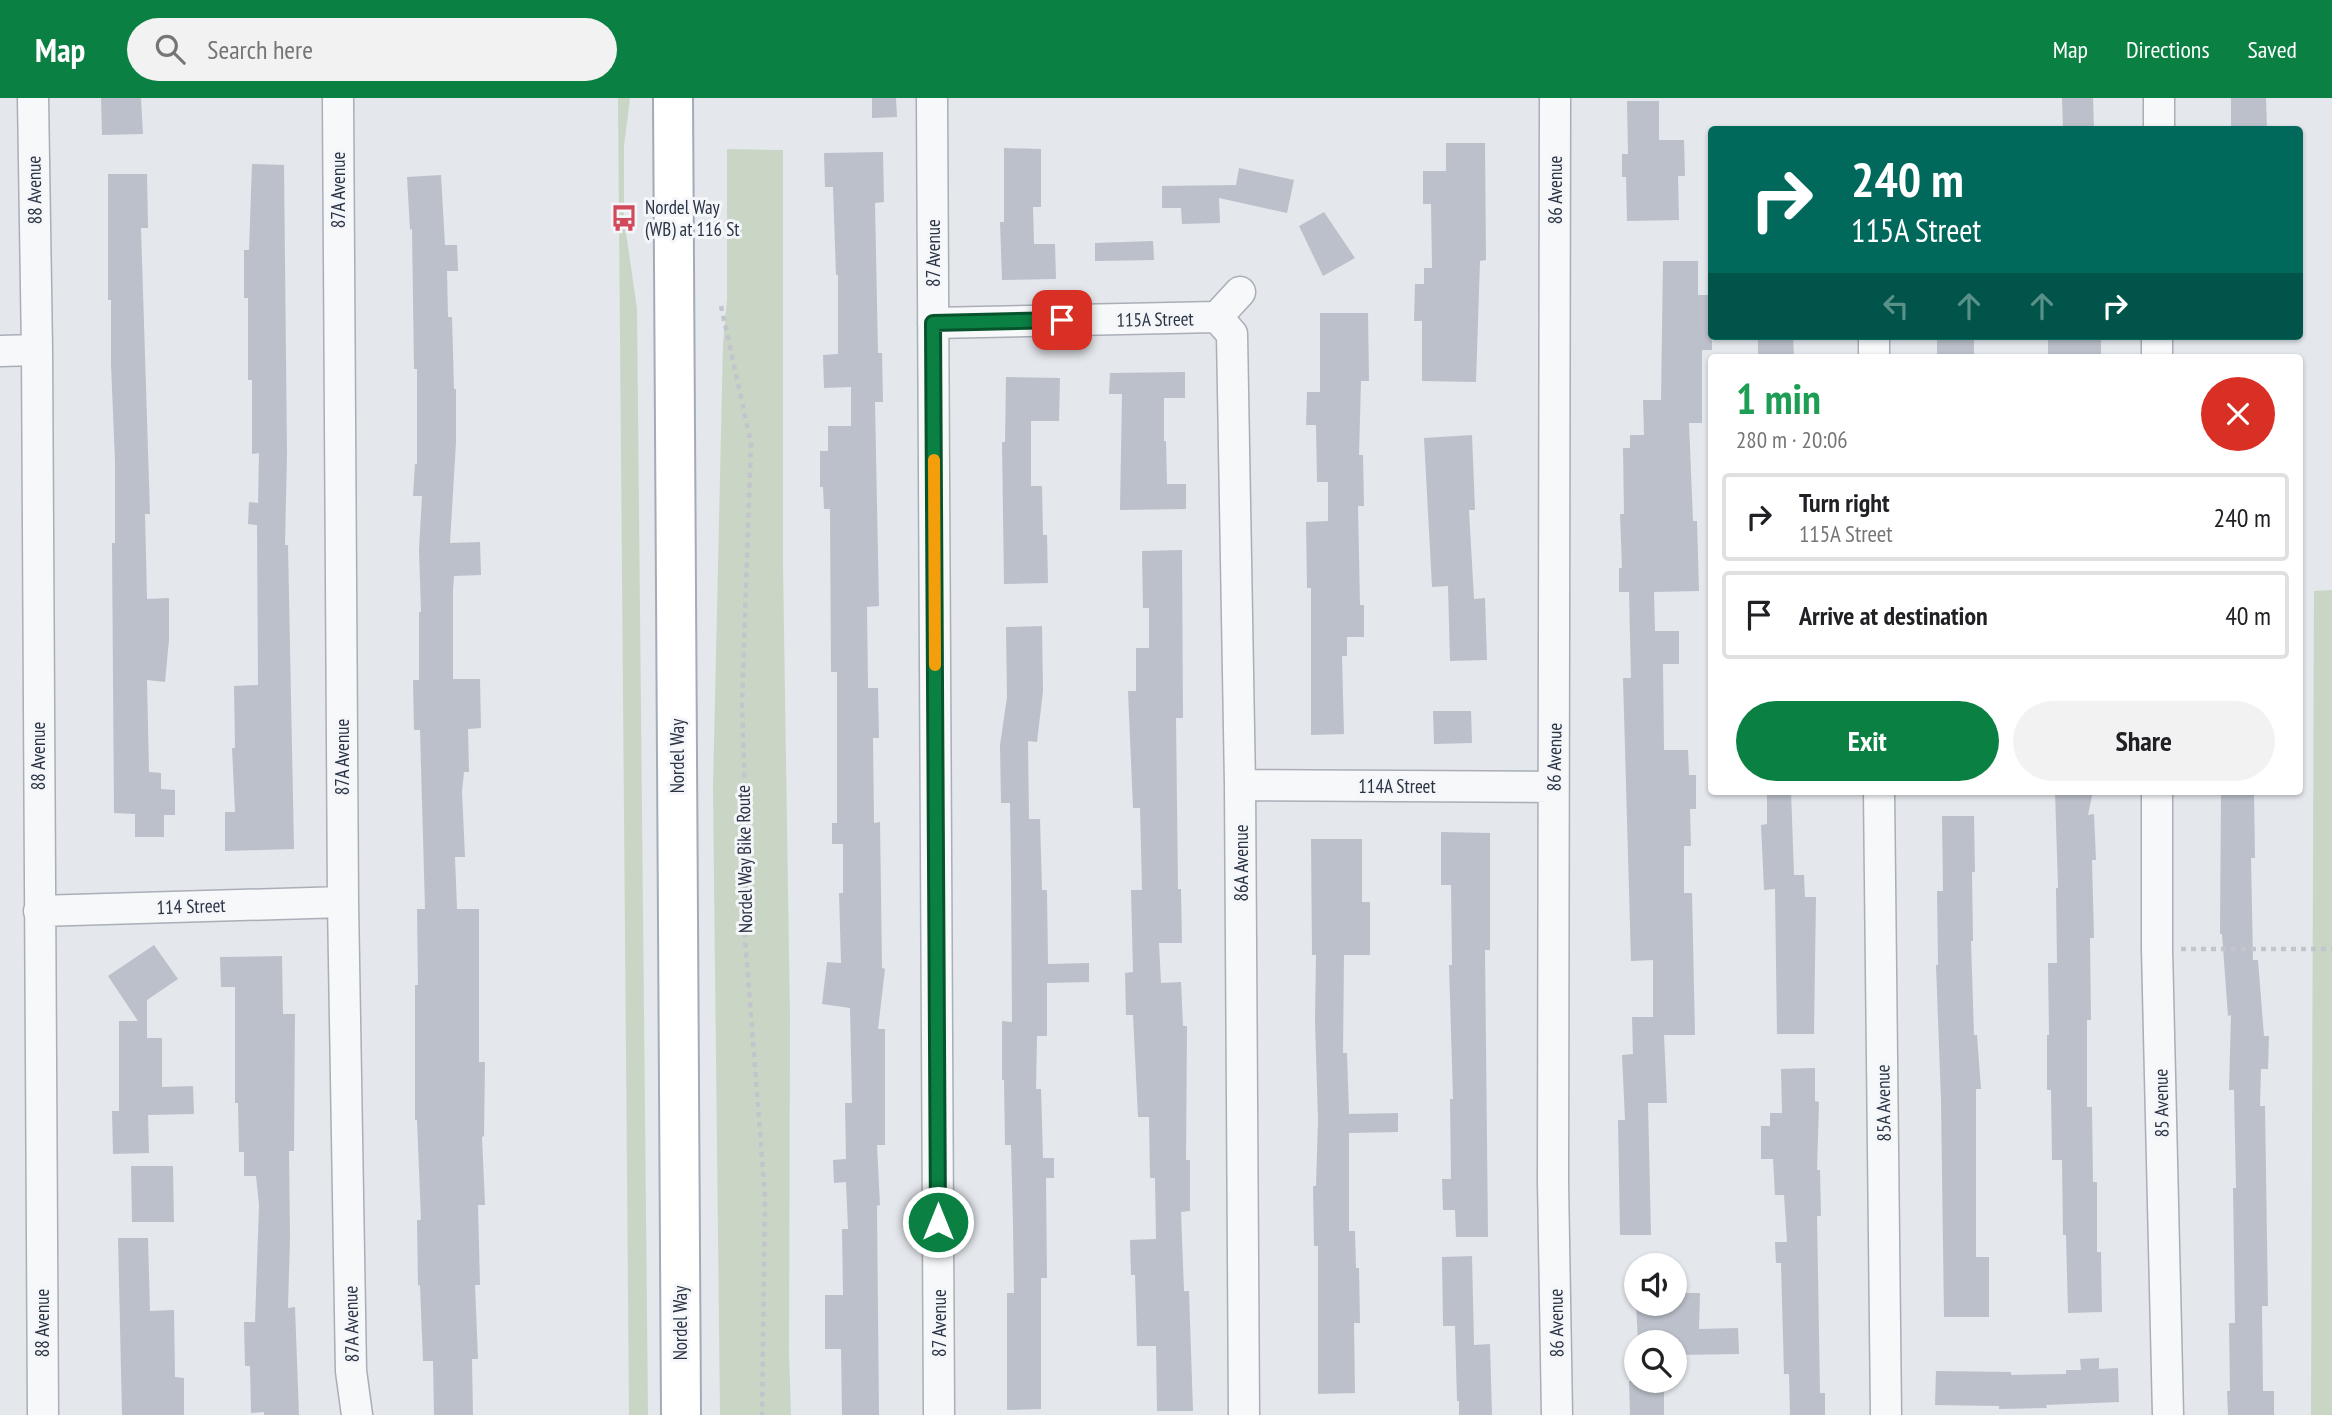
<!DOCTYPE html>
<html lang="en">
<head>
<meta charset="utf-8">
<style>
  :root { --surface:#fff; --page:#f2f2f2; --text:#202124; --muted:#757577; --line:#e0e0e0; --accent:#0b8043 }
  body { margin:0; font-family:"PT Sans Narrow",sans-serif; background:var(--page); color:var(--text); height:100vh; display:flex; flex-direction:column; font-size:26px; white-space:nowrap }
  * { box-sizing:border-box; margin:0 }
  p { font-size:23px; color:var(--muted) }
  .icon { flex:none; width:38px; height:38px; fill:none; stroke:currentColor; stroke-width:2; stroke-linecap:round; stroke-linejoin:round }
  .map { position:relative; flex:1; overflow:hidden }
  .sheet { position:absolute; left:1708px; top:256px; width:595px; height:441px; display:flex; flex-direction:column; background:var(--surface); border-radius:7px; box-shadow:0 2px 5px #0004 }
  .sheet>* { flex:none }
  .banner { position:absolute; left:1708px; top:28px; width:595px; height:214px; border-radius:7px; box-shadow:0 2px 5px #0004; background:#00695c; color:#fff; overflow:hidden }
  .controls { position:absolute; left:1624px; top:1155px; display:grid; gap:14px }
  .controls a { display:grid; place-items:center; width:63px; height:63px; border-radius:50%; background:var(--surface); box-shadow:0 2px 5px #0004; font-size:35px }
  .pin { position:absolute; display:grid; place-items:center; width:60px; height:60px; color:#fff; margin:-30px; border-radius:14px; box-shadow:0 4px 10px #0006 }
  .me { position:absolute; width:77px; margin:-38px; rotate:0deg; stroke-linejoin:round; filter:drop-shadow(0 0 5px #0008) }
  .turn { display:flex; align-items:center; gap:24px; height:147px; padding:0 28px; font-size:32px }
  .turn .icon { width:91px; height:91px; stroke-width:2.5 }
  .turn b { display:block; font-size:49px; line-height:60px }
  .lanes { display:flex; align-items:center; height:66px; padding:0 28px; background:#0003; justify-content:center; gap:35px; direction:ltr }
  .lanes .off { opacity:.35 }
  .round { display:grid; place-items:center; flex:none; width:74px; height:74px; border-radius:37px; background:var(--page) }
  .summary { display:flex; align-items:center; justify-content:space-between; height:119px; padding:0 28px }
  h1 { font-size:42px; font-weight:700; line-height:52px; color:#1e9e55 }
  .button { display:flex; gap:14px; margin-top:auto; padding:14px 28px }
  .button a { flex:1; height:80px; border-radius:42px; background:var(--accent); color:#fff; font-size:28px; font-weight:700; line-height:80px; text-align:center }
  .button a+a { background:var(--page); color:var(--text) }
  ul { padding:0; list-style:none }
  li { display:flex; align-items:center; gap:21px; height:88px; margin:0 14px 10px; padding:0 14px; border:4px solid var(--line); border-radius:7px }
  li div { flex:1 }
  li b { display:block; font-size:26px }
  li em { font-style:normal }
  header { display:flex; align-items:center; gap:42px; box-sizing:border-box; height:98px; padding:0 35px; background:var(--accent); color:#fff }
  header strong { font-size:33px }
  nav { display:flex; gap:38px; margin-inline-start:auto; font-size:24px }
  .search { width:490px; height:63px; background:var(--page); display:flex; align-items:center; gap:18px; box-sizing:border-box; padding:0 24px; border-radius:38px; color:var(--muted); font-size:26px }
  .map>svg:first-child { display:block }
  .green { fill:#c9d6c5 }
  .building { fill:#bbc0ca }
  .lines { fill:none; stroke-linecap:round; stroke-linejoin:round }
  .minor-casing { stroke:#a9aeb7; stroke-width:33 }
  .major-casing { stroke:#a3abb8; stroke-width:42 }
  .path { stroke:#c2c5cb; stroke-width:4.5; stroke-dasharray:5 5; stroke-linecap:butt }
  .minor { stroke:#f7f8fa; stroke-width:30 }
  .major { stroke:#fff; stroke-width:38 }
  .route-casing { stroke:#07532c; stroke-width:18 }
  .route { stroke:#0b8043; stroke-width:12 }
  .slow { stroke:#f59e0b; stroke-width:12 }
  .labels { text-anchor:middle; stroke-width:6; stroke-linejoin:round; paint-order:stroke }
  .street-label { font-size:19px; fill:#2b3445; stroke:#f4f6f9 }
  .poi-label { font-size:19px; fill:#2b3445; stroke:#f4f6f9; text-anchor:start }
</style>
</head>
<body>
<header>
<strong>Map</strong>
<div class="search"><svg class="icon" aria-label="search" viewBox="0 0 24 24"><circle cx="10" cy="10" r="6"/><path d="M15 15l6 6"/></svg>Search here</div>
<nav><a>Map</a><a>Directions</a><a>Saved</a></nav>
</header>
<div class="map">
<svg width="2332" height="1317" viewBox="0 0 2332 1317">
  <rect width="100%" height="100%" fill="#e4e7ec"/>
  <path class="green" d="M618,0H630L624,48V120L637,211L648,1317H629Z
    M727,51L783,52V466L790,922L789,1255L791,1317H720L713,690L723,245L727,201Z
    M2332,492V1317H2311L2314,493Z"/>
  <path class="building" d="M101,0H141L143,36L102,37Z
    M872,0H896L897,19L872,20Z
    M2062,0H2093L2094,32H2063Z
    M2231,0H2266L2267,32H2231Z
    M1627,3H1659V42H1684L1685,78H1678L1679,122L1627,123L1626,79H1622V56H1628Z
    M1446,45H1485L1486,162L1480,163L1476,284L1422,283V223H1414L1415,186H1424V170H1432L1431,106H1423V73H1446Z
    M1004,50L1041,51V109H1033L1034,146H1055L1056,181L1002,182L1000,124H1004Z
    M883,54L884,104L875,105L878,255H882L883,304H875L879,508L867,509L868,590H878L879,640H873L874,725L880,724L882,870L885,871L878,931H885V1047H877L880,1107L877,1108L879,1317H842L841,1251H825V1197H843L842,1131H848L846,1084L834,1085L833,1062L846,1061L845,1005H852L850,910L822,906L827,864L841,865L839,795H843V746H832V725H837V574H831L830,411H824L823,389H820V353H828V328H851V289L824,290L823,257L838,256V177H836L833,89H825L824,55Z
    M252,66L284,67L287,355L285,447H288L294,751L225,753V714H235L232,650H235L234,588L258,587L257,427L248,426L249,404L258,405L259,355L252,356V282H248V200H244V152H249Z
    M1239,70L1294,82L1287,115L1219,100L1220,125L1182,126L1181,110H1162V88L1236,87Z
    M108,76H147L148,130H141L150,416H145L147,501L169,500V542L165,584L147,582L149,674L161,675V691L175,692V717H164V739H135V716L114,715L112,445H115V364L111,266V202H108Z
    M441,77L445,147H457L458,173H447L448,219H452L454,291H456V344L450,445L480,444L481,477L454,478L453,492V581H480L481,630L468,631L469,674H464L462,693L465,759H455L457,811H479V964H485L484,1038L482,1039L485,1107H478L480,1187H475L478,1261H472L473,1317H434L433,1263H423L420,1187L418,1188L417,1122H421L417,1022H415V887H418L417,811H425L420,632H414L413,582H419V514H421L419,452L422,398H413L415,366H417V271H414L412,131L410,132L407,79Z
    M1324,114L1355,160L1323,178L1299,128Z
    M1153,143L1154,162L1095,163V145Z
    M1663,163H1698V197H1712V252H1702V325H1689L1693,423H1697L1699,493L1654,494L1655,533H1679V566H1663L1664,652H1688L1689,677H1696V711H1690L1691,748H1684V795H1692L1695,937H1664L1667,1005H1648L1651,1137H1620L1618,1022H1625L1622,957L1633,956L1632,919H1653V862L1631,863L1623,580H1631L1629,494H1619V470H1622L1620,416H1624L1623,350H1630V337H1644L1643,302H1661Z
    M1320,215H1368L1369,283H1361L1359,357H1363L1364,408H1358L1360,507H1364V539H1347V558H1342L1344,636L1311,637V490H1307L1306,424L1328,423V384H1317L1316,327H1306L1307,294H1320Z
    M1758,238H1793L1794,259H1758Z
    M1937,238H1974V259H1937Z
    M2048,238H2101V257H2048Z
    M1185,274V300H1164V343H1166L1167,386H1186V411L1120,412L1122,296H1109L1110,275Z
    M1006,279L1060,280L1059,323H1031V388H1042L1043,437H1047L1048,485L1004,486L1002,344H1005Z
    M1472,337L1475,412H1469L1474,501L1485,500L1487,562L1450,563L1448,488L1432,489L1424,340Z
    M1182,452L1183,620H1176L1178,791H1181L1182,845H1159L1161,885L1181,884L1183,928H1187L1186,1062H1190V1113L1181,1114L1184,1193H1189L1193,1313H1157L1156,1248H1137L1135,1177H1131L1130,1142L1156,1141L1155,1080H1150L1149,1019H1138L1133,917H1126L1125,875L1133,874L1131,792H1142L1140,710H1133L1128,593H1136V550H1149V510H1143L1142,453Z
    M1042,528L1043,593L1037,644L1028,643L1029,721H1040L1042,792H1047L1048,866L1089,865V884L1047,885V938H1037L1036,991H1041L1043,1060H1054V1080H1046L1047,1180H1041V1311L1007,1312V1195H1014L1013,1127L1011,1047H1005L1004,982H1002V923L1012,924L1011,774L1010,705H1001L1000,647L1007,599L1006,529Z
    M1433,613H1471L1472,645L1434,646Z
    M1767,693H1791L1794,777H1804L1805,799H1816L1814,936H1777L1775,791L1764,792L1761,727L1767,726Z
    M2055,693H2093L2088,717L2094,716L2096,762H2092L2094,840H2090L2091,922H2087V1009H2092L2093,1084H2097V1154H2101L2102,1214L2068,1215L2066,1137H2063L2062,1062H2052L2051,992H2047V937H2049L2048,865H2057L2056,790H2058Z
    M2221,693H2254L2255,760H2251L2253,862H2258L2264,938H2269L2268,971H2261L2260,1008H2265L2268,1208H2262L2263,1293H2274V1317H2228L2227,1293H2230L2229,1225H2235L2233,1090H2236L2234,992H2229L2231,917L2228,918L2222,836H2220Z
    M1942,718H1974L1975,774H1972L1973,843H1971L1974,937H1977L1981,991H1976V1159H1989V1219H1944L1941,1002L1936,867H1938L1937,793H1943Z
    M1441,734L1490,735V852H1485L1488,1139H1456L1455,1112H1443L1442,1081H1451L1450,1001H1453L1449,867H1452L1451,787H1441Z
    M1311,741H1362V804H1370V857H1344L1343,955H1347L1349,1016L1398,1015V1034L1349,1035V1133H1355L1356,1170H1359L1360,1225H1354L1355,1295L1318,1296V1148H1314L1313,1088H1316L1318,1022L1315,923L1316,857H1312Z
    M154,847L178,881L147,902V940H162V989L193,988L194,1016L148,1017L149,1055L113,1056L112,1013H119V923H138L108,878Z
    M282,858L283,916H295L294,1053H289L290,1140L288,1210L295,1209L299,1317H264V1314L251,1315L250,1268H245L244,1224H255L259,1107L256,1078H244V1054H239L238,1005H235V889H221L220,859Z
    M1815,970V1003L1819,1004L1817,1072H1820L1821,1118H1817L1820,1295H1825V1317H1790L1789,1276H1784L1781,1165H1776L1775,1144H1787L1784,1097H1775L1773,1061H1761V1028H1770V1015H1782L1781,971Z
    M131,1068H173L174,1124H132Z
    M118,1140H148L150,1213L174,1212L175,1279L184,1280V1317H122Z
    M1472,1158L1474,1247L1490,1246L1492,1317H1459V1303H1457L1455,1228H1443L1442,1159Z
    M1675,1195H1700L1699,1231L1738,1230L1739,1256L1675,1257V1244H1638L1636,1206H1675Z
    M2099,1260V1271L2118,1270L2119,1304L2046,1307L2047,1310L1999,1311V1308L1935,1307L1936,1273L2011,1274V1277L2066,1276V1272H2081L2080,1261Z
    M1629,1283H1664V1317H1630Z"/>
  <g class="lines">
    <defs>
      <path id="minor" d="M33,0L37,252L43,1317
        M338,0L343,804L351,1273L357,1317
        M932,0L939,1317
        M1555,0L1553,1084L1557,1317
        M2159,32V0
        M1217,219L1232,236L1240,687L1244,1317
        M933,225L1217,219L1240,194
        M1874,238V259
        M2157,238V259
        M0,253L37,252
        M1240,687L1553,689
        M1879,693L1886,1317
        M2157,693V851L2168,1317
        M39,813L343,804"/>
      <path id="major" d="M673,0L681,1317"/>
    </defs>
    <use href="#minor" class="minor-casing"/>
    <use href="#major" class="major-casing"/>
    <path class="path" d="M721,208L751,345L742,605L746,728L745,839L765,1099L762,1317
      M2181,851H2332"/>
    <use href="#minor" class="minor"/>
    <use href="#major" class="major"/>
  </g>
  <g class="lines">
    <defs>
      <path id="route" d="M938,1124L933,225L1062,222"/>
    </defs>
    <use href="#route" class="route-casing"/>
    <use href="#route" class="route"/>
    <path class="slow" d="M934,362L935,567"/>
  </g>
  <defs>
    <symbol id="bus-bare" viewBox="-9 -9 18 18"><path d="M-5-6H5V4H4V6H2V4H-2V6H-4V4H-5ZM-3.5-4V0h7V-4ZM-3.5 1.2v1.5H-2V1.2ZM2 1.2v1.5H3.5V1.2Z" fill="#d1495b" stroke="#f4f6f9" stroke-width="2.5" paint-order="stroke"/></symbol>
  </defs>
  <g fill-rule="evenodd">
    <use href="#bus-bare" x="605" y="101" width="38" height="38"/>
  </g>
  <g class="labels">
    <g class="street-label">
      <text transform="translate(34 92) rotate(-91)" y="7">88 Avenue</text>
      <text transform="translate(338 92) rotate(-90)" y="7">87A Avenue</text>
      <text transform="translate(1555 92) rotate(-90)" y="7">86 Avenue</text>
      <text transform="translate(933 155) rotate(-90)" y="7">87 Avenue</text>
      <text transform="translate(1155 221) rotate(-1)" y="7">115A Street</text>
      <text transform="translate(38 658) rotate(-90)" y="7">88 Avenue</text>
      <text transform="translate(677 658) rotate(-90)" y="7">Nordel Way</text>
      <text transform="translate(342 659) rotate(-90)" y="7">87A Avenue</text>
      <text transform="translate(1554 659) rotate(-89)" y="7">86 Avenue</text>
      <text x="1397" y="695">114A Street</text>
      <text transform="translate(744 761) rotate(-91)" y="7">Nordel Way Bike Route</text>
      <text transform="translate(1241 765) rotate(-90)" y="7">86A Avenue</text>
      <text transform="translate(191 808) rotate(-2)" y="7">114 Street</text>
      <text transform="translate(1883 1005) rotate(-91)" y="7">85A Avenue</text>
      <text transform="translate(2161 1005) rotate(-91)" y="7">85 Avenue</text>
      <text transform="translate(42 1225) rotate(-90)" y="7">88 Avenue</text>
      <text transform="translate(680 1225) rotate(-90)" y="7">Nordel Way</text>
      <text transform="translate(939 1225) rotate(-90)" y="7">87 Avenue</text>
      <text transform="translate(1556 1225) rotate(-91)" y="7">86 Avenue</text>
      <text transform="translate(351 1226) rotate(-91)" y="7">87A Avenue</text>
    </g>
    <g class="poi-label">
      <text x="645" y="116">Nordel Way<tspan x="645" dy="22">(WB) at 116 St</tspan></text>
    </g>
  </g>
</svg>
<div class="controls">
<a><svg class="icon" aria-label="sound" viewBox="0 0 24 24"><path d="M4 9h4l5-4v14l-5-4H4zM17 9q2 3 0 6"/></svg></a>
<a><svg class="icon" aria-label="search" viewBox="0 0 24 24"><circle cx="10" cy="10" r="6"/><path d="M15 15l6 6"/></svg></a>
</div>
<div class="pin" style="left:1062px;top:222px;background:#d93025"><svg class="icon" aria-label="arrive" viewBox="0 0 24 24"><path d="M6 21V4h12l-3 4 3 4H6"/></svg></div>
<svg class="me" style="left:938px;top:1124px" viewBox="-20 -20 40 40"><circle r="17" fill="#0b8043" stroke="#fff" stroke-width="3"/><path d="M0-11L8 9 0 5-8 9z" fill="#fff"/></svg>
<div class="banner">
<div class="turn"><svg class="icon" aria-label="right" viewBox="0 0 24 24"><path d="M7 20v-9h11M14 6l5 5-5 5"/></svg><div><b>240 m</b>115A Street</div></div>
<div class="lanes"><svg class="icon off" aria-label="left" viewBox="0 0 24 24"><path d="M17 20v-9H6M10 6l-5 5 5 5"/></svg><svg class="icon off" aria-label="ahead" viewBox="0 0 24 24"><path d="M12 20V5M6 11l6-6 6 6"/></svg><svg class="icon off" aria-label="ahead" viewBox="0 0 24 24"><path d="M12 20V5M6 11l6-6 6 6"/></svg><svg class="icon" aria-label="right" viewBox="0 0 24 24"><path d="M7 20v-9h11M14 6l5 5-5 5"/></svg></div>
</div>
<section class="sheet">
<div class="summary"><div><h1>1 min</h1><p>280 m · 20:06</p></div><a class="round" style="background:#d93025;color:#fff"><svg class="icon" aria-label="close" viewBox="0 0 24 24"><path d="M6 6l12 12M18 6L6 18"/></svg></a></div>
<ul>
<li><svg class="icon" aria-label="right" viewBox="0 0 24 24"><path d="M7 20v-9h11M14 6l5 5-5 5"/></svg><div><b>Turn right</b><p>115A Street</p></div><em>240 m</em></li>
<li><svg class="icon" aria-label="arrive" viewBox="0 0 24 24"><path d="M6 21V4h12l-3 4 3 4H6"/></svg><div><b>Arrive at destination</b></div><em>40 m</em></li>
</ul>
<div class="button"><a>Exit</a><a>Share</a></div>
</section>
</div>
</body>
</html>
